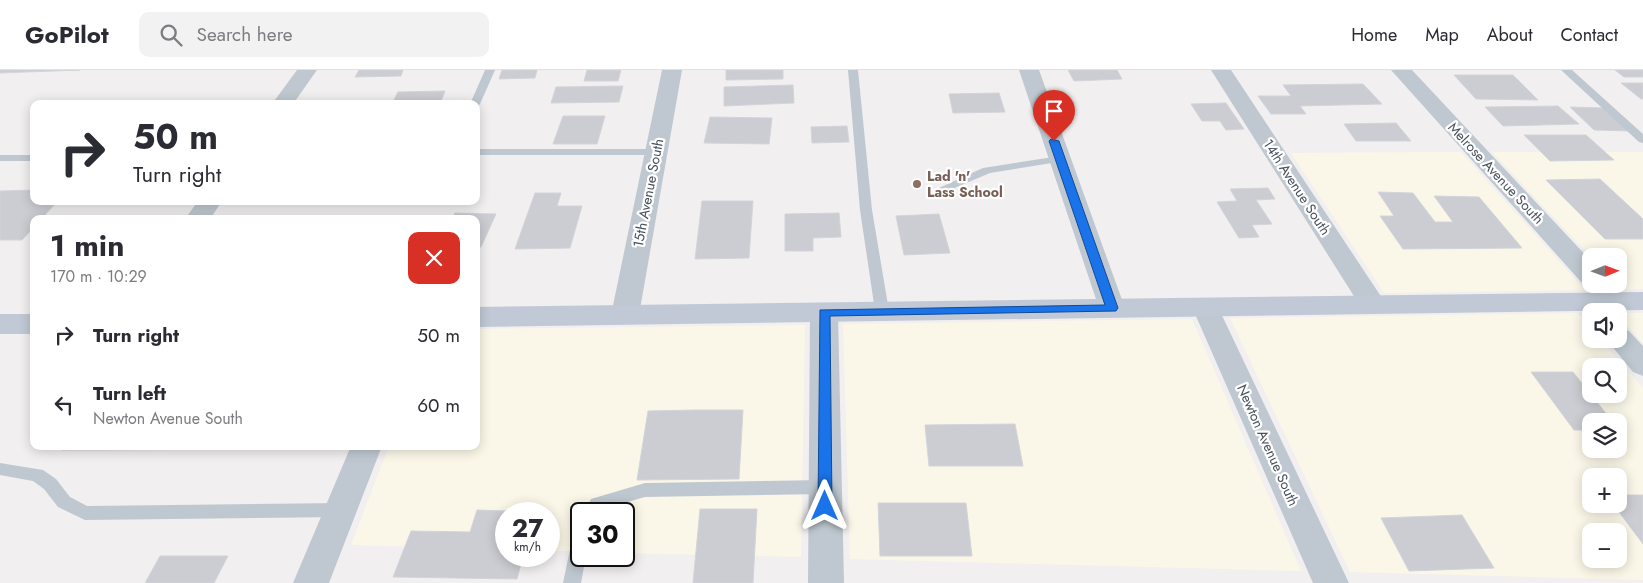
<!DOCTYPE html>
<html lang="en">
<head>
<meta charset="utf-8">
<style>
  :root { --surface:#fff; --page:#f2f2f3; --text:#2b2b33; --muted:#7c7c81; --line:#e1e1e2 }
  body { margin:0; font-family:Jost,sans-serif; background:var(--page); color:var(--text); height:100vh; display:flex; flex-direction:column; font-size:19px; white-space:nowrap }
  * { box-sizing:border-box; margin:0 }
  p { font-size:16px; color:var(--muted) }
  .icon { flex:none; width:28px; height:28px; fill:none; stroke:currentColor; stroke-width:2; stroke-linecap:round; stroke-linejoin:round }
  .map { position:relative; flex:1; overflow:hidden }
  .side { position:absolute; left:30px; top:145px; width:450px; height:235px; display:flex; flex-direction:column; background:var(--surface); border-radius:10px; box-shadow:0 2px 12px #0003 }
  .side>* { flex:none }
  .banner { position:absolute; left:30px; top:30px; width:450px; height:105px; border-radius:10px; box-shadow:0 2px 12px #0003; background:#fff; color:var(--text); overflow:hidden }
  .needle { width:32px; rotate:89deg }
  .tools { position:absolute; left:1582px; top:178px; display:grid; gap:10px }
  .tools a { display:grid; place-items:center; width:45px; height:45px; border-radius:10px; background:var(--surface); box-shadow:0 2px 12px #0003; font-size:25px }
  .speed { position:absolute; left:495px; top:432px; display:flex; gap:10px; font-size:25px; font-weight:700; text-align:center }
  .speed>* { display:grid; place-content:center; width:65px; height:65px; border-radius:50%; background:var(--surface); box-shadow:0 2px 12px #0003; line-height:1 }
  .speed small { font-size:12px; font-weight:400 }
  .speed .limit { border:2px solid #111; border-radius:8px; background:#fff; color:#111 }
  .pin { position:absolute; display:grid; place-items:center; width:42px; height:42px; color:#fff; margin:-51px -21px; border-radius:50% 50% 50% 0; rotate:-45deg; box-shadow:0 0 5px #0007 }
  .pin .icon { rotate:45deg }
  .me { position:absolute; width:55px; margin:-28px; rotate:0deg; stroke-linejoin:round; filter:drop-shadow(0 0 4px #0008) }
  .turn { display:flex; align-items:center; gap:18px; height:105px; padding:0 20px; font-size:22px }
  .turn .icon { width:65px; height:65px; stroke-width:2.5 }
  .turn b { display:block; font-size:35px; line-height:42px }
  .round { display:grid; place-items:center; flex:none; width:52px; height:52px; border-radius:10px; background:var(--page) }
  .headline { display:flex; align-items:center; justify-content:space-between; height:85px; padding:0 20px }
  h1 { font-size:30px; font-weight:700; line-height:38px }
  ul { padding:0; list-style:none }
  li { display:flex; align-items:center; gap:15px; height:70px; padding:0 20px }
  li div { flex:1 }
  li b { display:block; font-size:19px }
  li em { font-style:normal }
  header { display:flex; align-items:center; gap:30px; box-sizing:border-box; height:70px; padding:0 25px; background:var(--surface); border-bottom:1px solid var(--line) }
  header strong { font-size:24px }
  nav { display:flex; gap:28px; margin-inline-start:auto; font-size:18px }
  .search { width:350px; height:45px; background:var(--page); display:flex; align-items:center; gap:12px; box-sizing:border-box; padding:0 18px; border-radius:10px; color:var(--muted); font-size:19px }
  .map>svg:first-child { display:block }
  .commercial { fill:#fbf7e8; fill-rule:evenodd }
  .building { fill:#cbcdd3; stroke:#d3d4da }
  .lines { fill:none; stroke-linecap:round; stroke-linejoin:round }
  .lane { fill:#bfc8d0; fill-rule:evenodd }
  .street { fill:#bfc8d0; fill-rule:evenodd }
  .secondary { fill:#c0c9d5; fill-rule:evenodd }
  .route { fill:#1a73e8; stroke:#114b97 }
  .education-dot { fill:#8d6e63; stroke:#fff; stroke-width:2 }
  .labels { text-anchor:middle; stroke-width:4.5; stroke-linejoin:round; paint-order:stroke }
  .street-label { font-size:14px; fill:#47515c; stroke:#fff }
  .education-label { font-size:14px; font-weight:bold; fill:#785e54; stroke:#fff; text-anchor:start }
</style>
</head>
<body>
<header>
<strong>GoPilot</strong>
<div class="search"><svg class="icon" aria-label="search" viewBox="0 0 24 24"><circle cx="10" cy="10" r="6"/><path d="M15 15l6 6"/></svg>Search here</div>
<nav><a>Home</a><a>Map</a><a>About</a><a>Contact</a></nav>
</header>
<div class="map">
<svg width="1643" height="513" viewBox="0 0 1643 513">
  <rect width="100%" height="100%" fill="#f1efef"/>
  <path class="commercial" d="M1461,82L1585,220L1384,223L1291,83Z
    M1492,82H1643V219L1622,220L1616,214H1619V186L1591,187Z
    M1578,243L1591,259V269H1600L1643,318V510L1350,502L1230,248ZM1591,296H1619V324H1591ZM1591,351H1619V379H1591ZM1591,406H1619V434H1591ZM1591,461H1619V489H1591Z
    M1619,243H1643V273L1619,247Z
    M1192,249L1301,501L850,489L843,254Z
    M805,255L801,487L624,483V444H581V481H549V444H506V479L351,475L389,376H476V259Z"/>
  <path class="building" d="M0,0H80L0,3Z
    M359,0H403L401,6L355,7Z
    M502,0H537L535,8L499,9Z
    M587,0H621L618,11H584Z
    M726,0H783V9L726,10Z
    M1068,0H1117L1122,9L1074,11Z
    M1615,0H1643V7H1624Z
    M1454,5H1513L1538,30L1476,29Z
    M1621,13H1643V29H1641Z
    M1363,14L1382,34L1300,36L1306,44H1271L1258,26H1291L1283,15Z
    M793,15L794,33L724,36V17Z
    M623,16L619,32L551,33L556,17Z
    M445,21L440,34H392L398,22Z
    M999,23L1005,42L953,43L949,24Z
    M1226,33L1244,59L1226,60L1220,51H1202L1191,34Z
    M1558,36L1579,54L1503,56L1485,37Z
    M1570,37L1606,38L1630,61L1594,60Z
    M563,46H605L597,74H553Z
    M710,47L772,48L769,74L704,73Z
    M1396,53L1411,71H1356L1344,54Z
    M847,56L849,72L812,73L811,57Z
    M1524,65H1586L1614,90L1550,91Z
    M1600,109L1643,149V169H1605L1546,110Z
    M1268,118L1275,129L1256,130L1272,154L1252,155L1259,167L1239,168L1217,132L1237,131L1230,119Z
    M34,120V131H58L41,149H34V157L22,170H0V121Z
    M1378,122L1413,123L1435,152H1453L1434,126L1479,127L1522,178L1403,179L1380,146H1394Z
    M535,123H561L557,136H582L570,178L515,179Z
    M702,131H753L749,188L695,189Z
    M455,143L496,144L481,177H476V149H452Z
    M839,143L841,167L813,168V181H785V144Z
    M939,144L950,183L904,185L896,146Z
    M1531,302H1573L1612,351H1591V360H1574Z
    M695,340H743L739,409L637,410L648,341Z
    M1015,354L1023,396H929L925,355Z
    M65,376H292L290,379L62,380Z
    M1619,425H1643V474L1613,434H1619Z
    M878,433H966L972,486H880Z
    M700,439H757L753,513H693Z
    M477,440L536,442L535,444H506V486H523L517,509L393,507L411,461L470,462Z
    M1462,445L1494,498L1409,501L1381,448Z
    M160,486H228L214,513H145Z"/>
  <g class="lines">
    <path class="lane" d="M485,0H495L480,34L476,37V34H470Z
      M848,0H858L872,140L889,241L882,246L875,241L860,140Z
      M1561,0H1572L1643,64V73L1639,72Z
      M476,79H656L662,82L656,85H476Z
      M0,85H34V91H0Z
      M1060,86L1066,89L1064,91L990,103L945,122L939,118L983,98Z
      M0,393L43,400L56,409L70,427L87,436L341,433L347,435L349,440L347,445L341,447L85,450L58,437L44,419L33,411L0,405Z
      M825,410L831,412L833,417L831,422L825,424L645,427L603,439L600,444H584L591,429L645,413Z
      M581,458V486H586L581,513H563L573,465L575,460Z"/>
    <path class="street" d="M297,0H317L293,34H272Z
      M662,0H682L639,245L635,252L625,254L615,252L611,245Z
      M1019,0H1039L1125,238L1122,245L1112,247L1102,245L1099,238Z
      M1211,0H1231L1382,228L1386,235L1382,242L1373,244L1364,242Z
      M1391,0H1412L1591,191V214H1598L1591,216L1582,213Z
      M198,131H222L210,149H185Z
      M1205,228L1215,230L1218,237L1349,513H1313L1192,237L1195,230Z
      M824,234L834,236L838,243L844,513H808L810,243L814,236Z
      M1619,258L1629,261L1643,276V306L1633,302L1606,269H1619Z
      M351,376H382L329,513H293Z"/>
    <path class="secondary" d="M1643,222V240L476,257V237Z
      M0,244H34V264H0Z"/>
  </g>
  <path class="route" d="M1051,69L1059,71L1118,238L1116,241L830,246L832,436L830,441H820L818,436L820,240L1105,235L1049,71Z"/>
  <circle class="education-dot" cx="917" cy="114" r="5"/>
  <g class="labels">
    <g class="street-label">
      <text transform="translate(1496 103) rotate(47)" y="5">Melrose Avenue South</text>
      <text transform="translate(1297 117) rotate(57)" y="5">14th Avenue South</text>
      <text transform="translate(648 123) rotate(-79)" y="5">15th Avenue South</text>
      <text transform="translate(1268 375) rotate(66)" y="5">Newton Avenue South</text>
    </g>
    <g class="education-label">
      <text x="927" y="111">Lad 'n'<tspan x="927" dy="16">Lass School</tspan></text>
    </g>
  </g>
</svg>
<div class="tools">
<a><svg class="needle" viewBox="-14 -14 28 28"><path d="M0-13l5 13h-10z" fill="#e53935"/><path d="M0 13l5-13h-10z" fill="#7c7c81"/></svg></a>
<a><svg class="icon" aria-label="sound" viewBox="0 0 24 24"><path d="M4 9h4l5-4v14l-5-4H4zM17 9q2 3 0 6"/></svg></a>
<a><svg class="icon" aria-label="search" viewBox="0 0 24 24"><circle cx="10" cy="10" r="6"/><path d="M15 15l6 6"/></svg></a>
<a><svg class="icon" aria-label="layers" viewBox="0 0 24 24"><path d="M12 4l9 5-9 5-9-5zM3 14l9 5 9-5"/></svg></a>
<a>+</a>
<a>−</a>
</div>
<div class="speed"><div>27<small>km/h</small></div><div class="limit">30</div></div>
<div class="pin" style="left:1054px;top:71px;background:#d93025"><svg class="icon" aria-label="arrive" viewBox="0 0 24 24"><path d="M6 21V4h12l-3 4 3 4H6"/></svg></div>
<svg class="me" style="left:825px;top:436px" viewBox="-20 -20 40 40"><path d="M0-17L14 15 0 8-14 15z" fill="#1a73e8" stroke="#fff" stroke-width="4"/></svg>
<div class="banner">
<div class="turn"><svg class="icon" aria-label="right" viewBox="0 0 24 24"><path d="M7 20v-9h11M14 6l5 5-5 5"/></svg><div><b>50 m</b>Turn right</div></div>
</div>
<section class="side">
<div class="headline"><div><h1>1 min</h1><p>170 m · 10:29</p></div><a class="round" style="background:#d93025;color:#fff"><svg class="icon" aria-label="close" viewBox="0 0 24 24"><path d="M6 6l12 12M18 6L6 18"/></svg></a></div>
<ul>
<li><svg class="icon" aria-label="right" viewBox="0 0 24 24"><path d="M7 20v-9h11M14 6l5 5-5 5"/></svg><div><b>Turn right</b></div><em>50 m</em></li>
<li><svg class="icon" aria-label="left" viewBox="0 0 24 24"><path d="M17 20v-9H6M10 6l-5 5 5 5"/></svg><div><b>Turn left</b><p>Newton Avenue South</p></div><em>60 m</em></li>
</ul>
</section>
</div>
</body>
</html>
